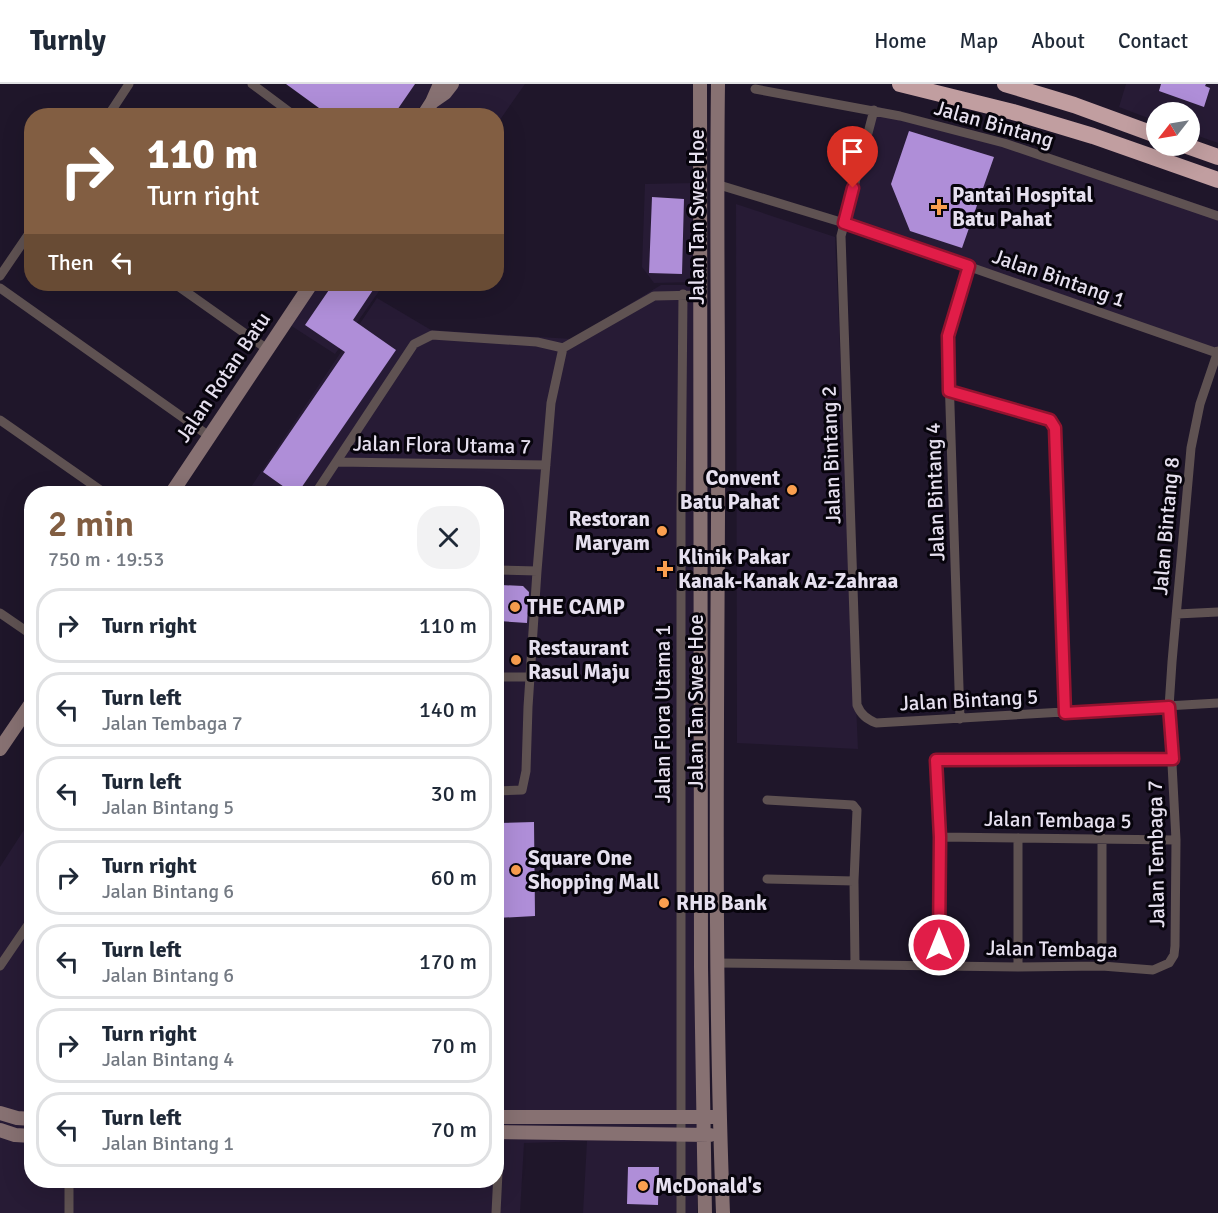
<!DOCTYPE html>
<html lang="en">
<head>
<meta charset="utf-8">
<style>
  :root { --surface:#fff; --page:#f2f2f3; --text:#1f2937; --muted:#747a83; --line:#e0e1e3; --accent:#825e42 }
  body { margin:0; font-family:Signika,sans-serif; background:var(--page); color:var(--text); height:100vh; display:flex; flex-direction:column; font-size:22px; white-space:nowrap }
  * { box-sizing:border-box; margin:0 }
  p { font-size:20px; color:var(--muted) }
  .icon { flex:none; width:33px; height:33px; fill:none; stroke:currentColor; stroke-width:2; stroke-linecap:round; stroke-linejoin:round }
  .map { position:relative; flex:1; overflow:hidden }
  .side { position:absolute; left:24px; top:402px; width:480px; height:702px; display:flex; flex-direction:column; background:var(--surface); border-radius:24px; box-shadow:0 6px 24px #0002 }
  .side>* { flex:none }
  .top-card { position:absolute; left:24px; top:24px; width:480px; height:183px; border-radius:24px; box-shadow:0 6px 24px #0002; background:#825e42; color:#fff; overflow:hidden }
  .needle { width:39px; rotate:239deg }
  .tools { position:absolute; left:1146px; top:18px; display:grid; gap:12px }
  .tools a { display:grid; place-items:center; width:54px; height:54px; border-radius:50%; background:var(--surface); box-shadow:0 6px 24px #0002; font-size:30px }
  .pin { position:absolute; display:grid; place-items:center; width:51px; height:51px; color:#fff; margin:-62px -26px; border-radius:50% 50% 50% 0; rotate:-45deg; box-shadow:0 0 6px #0007 }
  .pin .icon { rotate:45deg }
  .me { position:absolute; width:66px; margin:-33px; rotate:0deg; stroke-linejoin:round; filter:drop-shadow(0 0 4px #0008) }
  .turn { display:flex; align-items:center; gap:21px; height:126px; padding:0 24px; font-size:27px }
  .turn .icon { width:78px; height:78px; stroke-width:2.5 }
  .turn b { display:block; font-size:42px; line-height:51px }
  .then { display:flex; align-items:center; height:57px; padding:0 24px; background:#0003; gap:12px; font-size:22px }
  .round { display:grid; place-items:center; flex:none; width:63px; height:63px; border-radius:24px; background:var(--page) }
  .head { display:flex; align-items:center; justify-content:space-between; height:102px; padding:0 24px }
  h1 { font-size:36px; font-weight:600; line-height:45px; color:var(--accent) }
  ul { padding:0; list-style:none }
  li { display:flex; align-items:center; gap:18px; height:75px; margin:0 12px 9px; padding:0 12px; border:3px solid var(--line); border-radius:24px }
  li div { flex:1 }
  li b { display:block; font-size:22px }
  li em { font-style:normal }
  header { display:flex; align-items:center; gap:36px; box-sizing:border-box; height:84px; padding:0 30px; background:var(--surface); border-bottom:2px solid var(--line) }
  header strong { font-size:28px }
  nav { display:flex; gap:33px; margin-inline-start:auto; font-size:21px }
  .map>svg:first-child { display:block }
  .built { fill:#271b35 }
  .building { fill:#af8ed8 }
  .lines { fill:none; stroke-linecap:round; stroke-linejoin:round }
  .street { stroke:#5f5252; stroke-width:9 }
  .secondary { stroke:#877172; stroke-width:14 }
  .highway { stroke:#c19ea0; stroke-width:16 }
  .route-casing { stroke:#92132f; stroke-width:15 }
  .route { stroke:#e11d48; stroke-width:10 }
  .poi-dot { fill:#fa9f4f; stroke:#07040c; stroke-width:2 }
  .labels { text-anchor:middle; stroke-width:6; stroke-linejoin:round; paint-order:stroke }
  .street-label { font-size:21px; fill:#e6e0ef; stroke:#07040c }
  .poi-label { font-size:21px; font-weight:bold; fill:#e6e0ef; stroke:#07040c; text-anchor:start }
</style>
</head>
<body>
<header>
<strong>Turnly</strong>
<nav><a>Home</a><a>Map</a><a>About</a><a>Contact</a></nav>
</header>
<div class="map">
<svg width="1218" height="1129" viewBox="0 0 1218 1129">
  <rect width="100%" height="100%" fill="#1f162a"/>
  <path class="built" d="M346,0H435L414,32L390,31Z
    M459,0H525L497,40L496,32H431L437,22L450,13Z
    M1126,0H1218V59L1190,49V28H1156V37L1119,23Z
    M871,21L1006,55L1218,127V274L839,141Z
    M693,99L694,198L654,199L642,183L645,100Z
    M736,120L835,153L858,665L737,659Z
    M318,200H384L335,270L290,241Z
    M661,201H699L697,1129H583L587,1057L524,1059L520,1129H0V783L31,735L32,1096H496V410L247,409L377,214L431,246L572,255Z"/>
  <path class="building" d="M286,0H415L393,32H330Z
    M1161,0H1206L1205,2L1210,4L1204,23L1159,7Z
    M909,47L994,73L962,164L910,147L891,100Z
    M652,113L684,115L682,190L649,189Z
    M333,200H377L353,236L396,266L297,410H294L263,388L345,268L305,241Z
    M501,501L523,502L529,508L527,539L499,537Z
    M534,738L535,832L496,834V739Z
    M628,1083H659L658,1121L627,1120Z"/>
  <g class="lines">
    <path class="street" d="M252,0L295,32
      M755,5L900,32L1004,59L1218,132
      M874,26L841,152L857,621C861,631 867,635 876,639L1218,619
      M108,32L129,0
      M716,100L844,139L1217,269
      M0,192L32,145
      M175,200L267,265
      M0,204L209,352
      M563,264L654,212L701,211
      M949,307L1050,336L1055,344L1065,629
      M0,336L106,410
      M336,378L546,381
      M315,410L414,260L432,251L537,258L563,264L551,319L537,487L528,623L526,687L522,706L496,707
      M496,486L537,487
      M0,529L32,551
      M1177,530L1218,528
      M496,593H530
      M960,635L948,260L969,182
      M767,716L853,721L857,726L854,797L855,880
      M940,753L1176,756
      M767,795L854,797
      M717,879L1018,883L1102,882L1153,886L1169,879L1174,871L1175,862L1176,756L1169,623L1172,578L1191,364L1200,320L1218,267
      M0,882L32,835
      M939,882L940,753L936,677L1173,675
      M1102,882V754
      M1018,883V754
      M69,1129V1096
      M496,1129L500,1048
      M681,1129V429L683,210"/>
    <path class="secondary" d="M700,0L701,883L705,1129
      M718,0C716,144 719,287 718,431C717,664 714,897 723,1129
      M432,18L445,9L452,0
      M423,32L432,18L440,0
      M171,410L311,200
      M0,665L32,618
      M0,1029L17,1034L32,1035
      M496,1033H712
      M0,1046L15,1051L32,1052
      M496,1048L710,1051"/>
    <path class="highway" d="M900,0L1013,28L1093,52L1218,96
      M1005,0L1074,21L1156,51
      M1187,62L1218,73"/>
  </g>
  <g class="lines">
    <defs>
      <path id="route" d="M853,104L844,139L969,182L948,252L949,307L1050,336L1055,344L1065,629L1169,623L1173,675L936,676L940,753L939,861"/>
    </defs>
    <use href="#route" class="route-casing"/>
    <use href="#route" class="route"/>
  </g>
  <g class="poi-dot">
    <path d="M936 114h6v6h6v6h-6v6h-6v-6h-6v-6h6z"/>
    <circle cx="792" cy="406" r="6"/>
    <circle cx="662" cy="447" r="6"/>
    <path d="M662 476h6v6h6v6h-6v6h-6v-6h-6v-6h6z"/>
    <circle cx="515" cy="523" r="6"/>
    <circle cx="516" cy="576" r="6"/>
    <circle cx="516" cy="786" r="6"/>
    <circle cx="664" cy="819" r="6"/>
    <circle cx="643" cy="1102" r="6"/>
  </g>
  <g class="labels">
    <g class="street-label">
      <text transform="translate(994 40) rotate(16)" y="7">Jalan Bintang</text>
      <text transform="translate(697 133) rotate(-90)" y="7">Jalan Tan Swee Hoe</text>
      <text transform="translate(1059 194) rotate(19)" y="7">Jalan Bintang 1</text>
      <text transform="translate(223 293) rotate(-56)" y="7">Jalan Rotan Batu</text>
      <text transform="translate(442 361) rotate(1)" y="7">Jalan Flora Utama 7</text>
      <text transform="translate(831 371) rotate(-92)" y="7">Jalan Bintang 2</text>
      <text transform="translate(935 408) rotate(-92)" y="7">Jalan Bintang 4</text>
      <text transform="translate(1166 442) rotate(-85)" y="7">Jalan Bintang 8</text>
      <text transform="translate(969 616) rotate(-3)" y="7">Jalan Bintang 5</text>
      <text transform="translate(696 618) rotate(-90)" y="7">Jalan Tan Swee Hoe</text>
      <text transform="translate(663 630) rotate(-90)" y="7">Jalan Flora Utama 1</text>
      <text transform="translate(1058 736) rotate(1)" y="7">Jalan Tembaga 5</text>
      <text transform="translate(1156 770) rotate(-91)" y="7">Jalan Tembaga 7</text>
      <text transform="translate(1052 865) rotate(1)" y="7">Jalan Tembaga</text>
    </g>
    <g class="poi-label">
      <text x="952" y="118">Pantai Hospital<tspan x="952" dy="24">Batu Pahat</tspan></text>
      <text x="780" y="401" text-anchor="end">Convent<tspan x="780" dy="24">Batu Pahat</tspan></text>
      <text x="650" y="442" text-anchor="end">Restoran<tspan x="650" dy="24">Maryam</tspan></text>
      <text x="678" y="480">Klinik Pakar<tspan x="678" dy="24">Kanak-Kanak Az-Zahraa</tspan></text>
      <text x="527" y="530">THE CAMP</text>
      <text x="528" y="571">Restaurant<tspan x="528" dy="24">Rasul Maju</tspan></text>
      <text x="528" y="781">Square One<tspan x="528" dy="24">Shopping Mall</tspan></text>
      <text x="676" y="826">RHB Bank</text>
      <text x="655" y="1109">McDonald's</text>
    </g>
  </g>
</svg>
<div class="tools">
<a><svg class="needle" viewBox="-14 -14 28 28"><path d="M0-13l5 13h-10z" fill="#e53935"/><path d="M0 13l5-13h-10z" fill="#747a83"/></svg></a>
</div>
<div class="pin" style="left:853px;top:104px;background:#d93025"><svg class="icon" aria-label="arrive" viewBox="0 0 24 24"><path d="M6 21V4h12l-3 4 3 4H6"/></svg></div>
<svg class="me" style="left:939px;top:861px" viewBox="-20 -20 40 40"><circle r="17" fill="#e11d48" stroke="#fff" stroke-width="3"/><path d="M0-11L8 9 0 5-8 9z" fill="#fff"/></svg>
<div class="top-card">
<div class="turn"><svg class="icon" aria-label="right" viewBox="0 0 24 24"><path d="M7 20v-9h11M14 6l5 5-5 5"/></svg><div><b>110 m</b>Turn right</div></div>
<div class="then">Then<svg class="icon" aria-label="left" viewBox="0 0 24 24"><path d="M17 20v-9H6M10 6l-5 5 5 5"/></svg></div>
</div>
<section class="side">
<div class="head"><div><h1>2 min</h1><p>750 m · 19:53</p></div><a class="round"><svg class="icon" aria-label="close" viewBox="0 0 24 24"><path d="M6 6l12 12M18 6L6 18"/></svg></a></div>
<ul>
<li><svg class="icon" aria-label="right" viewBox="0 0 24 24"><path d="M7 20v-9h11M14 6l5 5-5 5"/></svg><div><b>Turn right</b></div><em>110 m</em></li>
<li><svg class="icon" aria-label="left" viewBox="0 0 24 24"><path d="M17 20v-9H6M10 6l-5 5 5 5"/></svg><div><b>Turn left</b><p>Jalan Tembaga 7</p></div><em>140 m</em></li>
<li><svg class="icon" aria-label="left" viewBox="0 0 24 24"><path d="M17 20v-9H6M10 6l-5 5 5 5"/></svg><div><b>Turn left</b><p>Jalan Bintang 5</p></div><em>30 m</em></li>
<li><svg class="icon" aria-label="right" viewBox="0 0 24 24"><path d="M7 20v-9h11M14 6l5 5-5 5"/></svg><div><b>Turn right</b><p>Jalan Bintang 6</p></div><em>60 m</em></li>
<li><svg class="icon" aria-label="left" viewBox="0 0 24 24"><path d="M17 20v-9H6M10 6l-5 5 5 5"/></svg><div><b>Turn left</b><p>Jalan Bintang 6</p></div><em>170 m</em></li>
<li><svg class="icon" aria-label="right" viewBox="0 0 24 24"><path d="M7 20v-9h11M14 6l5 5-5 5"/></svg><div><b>Turn right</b><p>Jalan Bintang 4</p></div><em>70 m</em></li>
<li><svg class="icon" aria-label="left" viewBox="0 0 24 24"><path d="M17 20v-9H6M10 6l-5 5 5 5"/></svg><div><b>Turn left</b><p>Jalan Bintang 1</p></div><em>70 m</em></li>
</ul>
</section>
</div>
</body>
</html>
